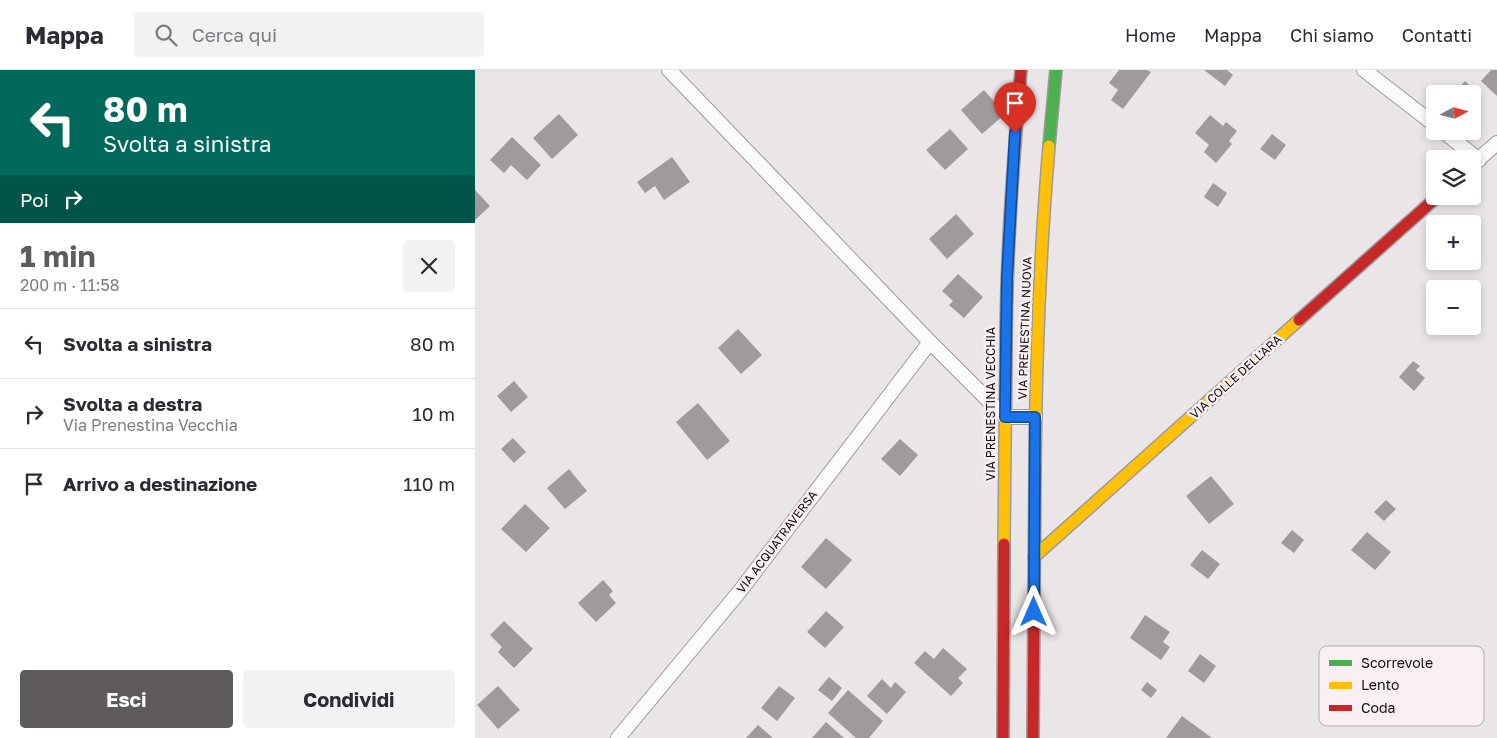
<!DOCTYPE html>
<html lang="it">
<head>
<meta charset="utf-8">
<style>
  :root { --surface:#fff; --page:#f2f2f3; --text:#2b2b33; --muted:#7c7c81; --line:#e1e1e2; --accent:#5f5b5d }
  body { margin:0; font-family:"Golos Text",sans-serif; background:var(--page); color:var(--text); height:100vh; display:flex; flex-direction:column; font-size:19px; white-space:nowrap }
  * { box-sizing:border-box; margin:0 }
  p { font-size:16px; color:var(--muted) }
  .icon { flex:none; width:28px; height:28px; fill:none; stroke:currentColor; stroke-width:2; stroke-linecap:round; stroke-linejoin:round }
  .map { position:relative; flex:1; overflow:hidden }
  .drawer { display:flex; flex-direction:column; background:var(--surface); width:475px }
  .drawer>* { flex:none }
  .hud { background:#00695c; color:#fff; overflow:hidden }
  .needle { width:32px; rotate:83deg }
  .buttons { position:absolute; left:951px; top:15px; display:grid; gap:10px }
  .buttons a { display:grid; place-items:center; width:55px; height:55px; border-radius:5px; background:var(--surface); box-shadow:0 2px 8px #0003; font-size:25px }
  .pin { position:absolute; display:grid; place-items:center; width:42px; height:42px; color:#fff; margin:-51px -21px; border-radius:50% 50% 50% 0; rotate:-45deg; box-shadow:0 0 5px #0007 }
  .pin .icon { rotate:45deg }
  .me { position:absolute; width:55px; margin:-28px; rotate:0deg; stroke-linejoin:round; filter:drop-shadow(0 0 4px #0008) }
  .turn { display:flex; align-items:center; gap:18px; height:105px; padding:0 20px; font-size:22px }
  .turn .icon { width:65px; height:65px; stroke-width:2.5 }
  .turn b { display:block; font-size:35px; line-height:42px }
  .then { display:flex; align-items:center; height:48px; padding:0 20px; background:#0003; gap:10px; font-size:19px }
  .round { display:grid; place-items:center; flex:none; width:52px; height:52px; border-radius:5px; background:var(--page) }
  .overview { display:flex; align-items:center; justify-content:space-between; height:85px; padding:0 20px }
  h1 { font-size:30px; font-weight:700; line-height:38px; color:var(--accent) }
  .action { display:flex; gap:10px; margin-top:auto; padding:10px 20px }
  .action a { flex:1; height:58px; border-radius:5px; background:var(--accent); color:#fff; font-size:20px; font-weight:700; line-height:58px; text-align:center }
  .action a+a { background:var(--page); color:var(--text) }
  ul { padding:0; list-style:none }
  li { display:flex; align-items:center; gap:15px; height:70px; padding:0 20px; border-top:1px solid var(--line) }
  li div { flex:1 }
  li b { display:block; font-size:19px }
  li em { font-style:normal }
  header { display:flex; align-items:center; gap:30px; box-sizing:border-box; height:70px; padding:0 25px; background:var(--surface); border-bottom:1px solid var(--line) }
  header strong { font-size:24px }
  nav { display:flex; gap:28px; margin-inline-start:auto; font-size:18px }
  .search { width:350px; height:45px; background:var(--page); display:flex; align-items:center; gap:12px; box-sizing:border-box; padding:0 18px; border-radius:5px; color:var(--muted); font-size:19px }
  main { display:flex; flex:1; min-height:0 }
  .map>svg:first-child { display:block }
  .building { fill:#9f9b9d }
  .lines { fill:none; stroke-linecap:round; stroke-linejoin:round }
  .street-casing { stroke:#9e999b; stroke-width:16 }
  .fast-casing { stroke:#9e999b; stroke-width:14 }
  .slow-casing { stroke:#9e999b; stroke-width:14 }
  .jam-casing { stroke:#9e999b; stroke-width:14 }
  .street { stroke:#fcfbfb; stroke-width:14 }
  .fast { stroke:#4caf50; stroke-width:11 }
  .slow { stroke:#ffc107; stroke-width:11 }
  .jam { stroke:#c62828; stroke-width:11 }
  .route-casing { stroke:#114b97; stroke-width:12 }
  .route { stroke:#1a73e8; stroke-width:9 }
  .labels { text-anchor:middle; stroke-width:5; stroke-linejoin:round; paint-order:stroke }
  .street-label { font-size:12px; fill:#141112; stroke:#faeff3 }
  .key { fill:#faeff3; stroke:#b5acb0; stroke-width:1 }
  .key-label { font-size:14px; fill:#141112 }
</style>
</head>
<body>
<header>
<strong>Mappa</strong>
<div class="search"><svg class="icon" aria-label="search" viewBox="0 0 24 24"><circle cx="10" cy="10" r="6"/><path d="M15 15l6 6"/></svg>Cerca qui</div>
<nav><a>Home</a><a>Mappa</a><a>Chi siamo</a><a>Contatti</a></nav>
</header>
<main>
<section class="drawer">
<div class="hud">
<div class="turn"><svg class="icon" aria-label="left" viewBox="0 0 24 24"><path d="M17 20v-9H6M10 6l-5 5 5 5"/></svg><div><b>80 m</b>Svolta a sinistra</div></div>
<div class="then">Poi<svg class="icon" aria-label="right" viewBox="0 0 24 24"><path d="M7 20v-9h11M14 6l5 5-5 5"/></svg></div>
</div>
<div class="overview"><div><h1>1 min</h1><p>200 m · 11:58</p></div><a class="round"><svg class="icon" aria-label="close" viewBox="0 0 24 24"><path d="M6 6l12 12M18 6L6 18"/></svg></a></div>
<ul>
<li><svg class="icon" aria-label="left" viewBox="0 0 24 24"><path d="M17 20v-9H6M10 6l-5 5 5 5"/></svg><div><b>Svolta a sinistra</b></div><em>80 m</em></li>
<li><svg class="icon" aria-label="right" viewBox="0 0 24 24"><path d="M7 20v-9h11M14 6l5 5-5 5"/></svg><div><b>Svolta a destra</b><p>Via Prenestina Vecchia</p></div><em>10 m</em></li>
<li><svg class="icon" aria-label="arrive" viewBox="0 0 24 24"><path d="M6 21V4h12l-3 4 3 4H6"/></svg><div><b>Arrivo a destinazione</b></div><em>110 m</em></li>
</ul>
<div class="action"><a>Esci</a><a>Condividi</a></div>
</section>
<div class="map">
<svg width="1022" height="668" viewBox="0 0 1022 668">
  <rect width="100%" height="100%" fill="#eae5e7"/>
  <path class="building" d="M644,0H672L676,2L648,39L636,30L643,20L634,13Z
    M729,0H752L758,5L750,16Z
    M1016,0H1022V26L1006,11Z
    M990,11L1000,21L998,24H986L982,20Z
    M509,20L530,44L507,64L486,40Z
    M84,44L103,65L77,89L58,68Z
    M735,45L748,56L751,52L762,61L754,71L757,74L741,93L729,82L734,75L720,63Z
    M475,59L493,79L470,100L451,80Z
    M797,64L811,75L800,90L785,79Z
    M37,67L66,95L52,110L36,95L29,103L15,90Z
    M197,87L215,112L189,130L180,116L170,123L162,112Z
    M738,113L752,123L743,137L729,127Z
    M0,120L15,136L0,150Z
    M481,144L499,164L472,189L454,169Z
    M483,204L508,227L489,248L474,235L478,231L467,221Z
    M263,259L287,285L266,304L243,278Z
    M938,291L945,296L941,300L950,308L939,321L924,307Z
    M39,311L53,327L36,342L22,326Z
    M223,333L255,371L232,390L201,352Z
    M38,368L51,382L39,393L26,379Z
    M425,369L443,385L425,406L406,389Z
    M94,399L112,421L90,439L72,418Z
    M736,406L759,434L734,454L711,426Z
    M911,430L921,439L909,451L899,442Z
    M50,434L75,458L51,482L26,459Z
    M817,460L829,470L819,483L806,473Z
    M892,462L916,482L900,500L876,480Z
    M351,468L377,490L351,519L326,497Z
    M727,480L745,494L733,509L715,495Z
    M128,510L138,521L134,525L141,533L121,552L103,533Z
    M351,541L369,557L350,578L332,562Z
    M670,545L695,562L688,572L695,577L686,590L655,568Z
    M29,551L58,579L39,598L23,582L27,577L15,565Z
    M468,578L492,599L483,608L488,613L476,626L439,593L450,581L459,589Z
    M725,584L741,596L729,613L713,601Z
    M354,607L367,618L357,631L343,620Z
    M407,609L416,618L420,612L431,622L412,644L392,626Z
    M672,612L682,620L676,628L666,620Z
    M23,616L45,640L23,659L2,635Z
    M304,616L320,628L302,651L286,638Z
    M373,620L408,651L394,668H381L353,643Z
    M707,646L737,668H691Z
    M351,652L369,668H337Z
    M283,655L298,668H271Z"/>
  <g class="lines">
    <defs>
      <path id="street" d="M194,0L455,272L530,347H560
        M889,0L960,55
        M968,61L1004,90
        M998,94L1022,73
        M143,668L265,521L455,272"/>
      <path id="fast" d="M574,76L581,0"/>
      <path id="slow" d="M560,395C561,288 565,182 574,76
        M529,474L531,282
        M559,487L824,250"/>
      <path id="jam" d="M824,250L963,126
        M531,282C531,187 538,94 546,0
        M528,668L529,474
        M558,668L560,395"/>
    </defs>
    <use href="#street" class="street-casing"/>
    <use href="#fast" class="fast-casing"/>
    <use href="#slow" class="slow-casing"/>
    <use href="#jam" class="jam-casing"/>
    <use href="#street" class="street"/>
    <use href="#fast" class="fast"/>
    <use href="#slow" class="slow"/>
    <use href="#jam" class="jam"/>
  </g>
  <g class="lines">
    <defs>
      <path id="route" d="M540,63L532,207L530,347H560L559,542"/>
    </defs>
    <use href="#route" class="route-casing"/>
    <use href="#route" class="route"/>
  </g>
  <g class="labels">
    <g class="street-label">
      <text transform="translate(550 258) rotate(-88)" y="4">VIA PRENESTINA NUOVA</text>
      <text transform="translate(761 307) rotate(-42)" y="4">VIA COLLE DELL'ARA</text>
      <text transform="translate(516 334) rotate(-90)" y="4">VIA PRENESTINA VECCHIA</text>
      <text transform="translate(302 472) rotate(-53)" y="4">VIA ACQUATRAVERSA</text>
    </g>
  </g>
  <rect x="844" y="576" width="165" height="80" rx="8" class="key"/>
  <rect x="854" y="590" width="23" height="6" fill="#4caf50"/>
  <rect x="854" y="612" width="23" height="7" fill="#ffc107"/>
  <rect x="854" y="635" width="23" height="6" fill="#c62828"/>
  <g class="key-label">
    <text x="886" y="598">Scorrevole</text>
    <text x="886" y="620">Lento</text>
    <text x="886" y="643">Coda</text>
  </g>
</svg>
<div class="buttons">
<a><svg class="needle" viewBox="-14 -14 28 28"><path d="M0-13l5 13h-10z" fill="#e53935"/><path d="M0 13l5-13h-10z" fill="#7c7c81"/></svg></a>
<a><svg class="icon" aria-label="layers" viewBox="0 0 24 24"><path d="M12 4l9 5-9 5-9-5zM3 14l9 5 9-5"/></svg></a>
<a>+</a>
<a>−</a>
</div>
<div class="pin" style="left:540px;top:63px;background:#d93025"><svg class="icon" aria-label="arrive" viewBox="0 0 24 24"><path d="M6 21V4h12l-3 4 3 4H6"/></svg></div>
<svg class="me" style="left:559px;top:542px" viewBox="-20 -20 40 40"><path d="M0-17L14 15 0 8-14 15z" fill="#1a73e8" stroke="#fff" stroke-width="4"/></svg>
</div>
</main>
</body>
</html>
